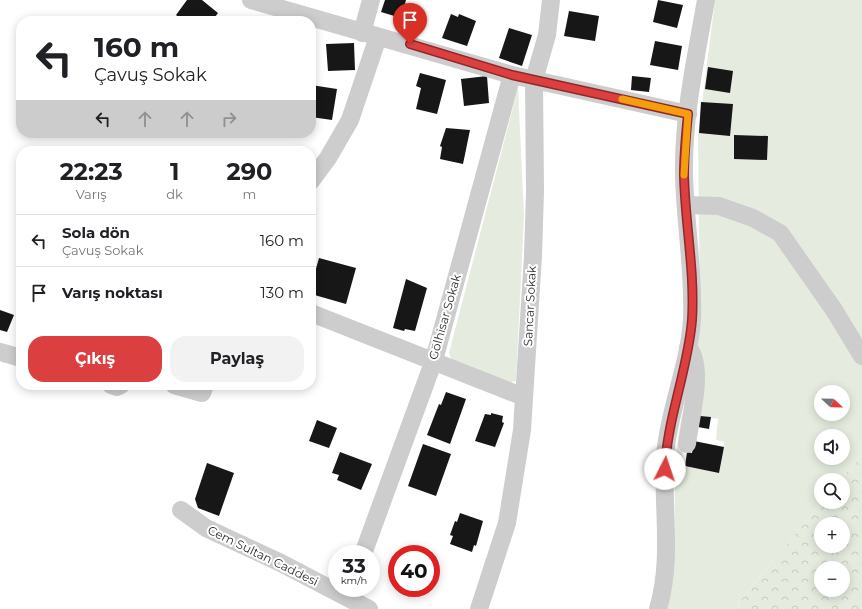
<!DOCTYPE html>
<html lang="tr">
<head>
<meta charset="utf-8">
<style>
  :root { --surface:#fff; --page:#f2f2f2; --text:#202124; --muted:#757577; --line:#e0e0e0; --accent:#db3f40 }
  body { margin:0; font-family:Montserrat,sans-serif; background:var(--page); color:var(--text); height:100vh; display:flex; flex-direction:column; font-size:15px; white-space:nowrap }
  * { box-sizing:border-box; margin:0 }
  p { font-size:13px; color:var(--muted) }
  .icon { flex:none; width:22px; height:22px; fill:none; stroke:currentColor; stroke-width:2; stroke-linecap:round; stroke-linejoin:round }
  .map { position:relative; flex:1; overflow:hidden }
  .side { position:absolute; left:16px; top:146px; width:300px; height:244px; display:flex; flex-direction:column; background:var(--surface); border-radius:16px; box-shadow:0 2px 10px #0003 }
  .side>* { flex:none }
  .guide { position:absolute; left:16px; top:16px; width:300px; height:122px; border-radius:16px; box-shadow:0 2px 10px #0003; background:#fff; color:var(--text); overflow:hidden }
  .needle { width:26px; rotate:112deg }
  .buttons { position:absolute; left:814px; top:385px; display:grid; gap:8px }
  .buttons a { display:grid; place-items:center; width:36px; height:36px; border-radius:50%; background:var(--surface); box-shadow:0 2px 10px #0003; font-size:20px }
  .speed { position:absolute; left:328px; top:545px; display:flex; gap:8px; font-size:20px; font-weight:700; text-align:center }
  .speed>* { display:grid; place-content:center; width:52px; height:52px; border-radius:50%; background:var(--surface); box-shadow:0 2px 10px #0003; line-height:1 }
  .speed small { font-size:10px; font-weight:400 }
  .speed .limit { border:6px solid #d22; background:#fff; color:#111 }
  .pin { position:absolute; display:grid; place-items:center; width:34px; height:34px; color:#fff; margin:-41px -17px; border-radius:50% 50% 50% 0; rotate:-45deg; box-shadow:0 0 4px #0007 }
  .pin .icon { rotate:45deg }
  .me { position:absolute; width:44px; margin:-22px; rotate:4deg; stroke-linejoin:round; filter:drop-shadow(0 0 3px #0008) }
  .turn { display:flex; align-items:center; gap:14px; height:84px; padding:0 12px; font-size:18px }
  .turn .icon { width:52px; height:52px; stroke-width:2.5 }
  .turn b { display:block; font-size:28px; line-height:34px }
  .lanes { display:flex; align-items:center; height:38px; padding:0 12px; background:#0003; justify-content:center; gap:20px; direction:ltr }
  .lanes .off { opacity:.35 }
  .eta { display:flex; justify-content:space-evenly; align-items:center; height:68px; text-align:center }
  .eta b { font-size:24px; font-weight:700; line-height:28px }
  .primary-button { display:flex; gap:8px; margin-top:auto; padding:8px 12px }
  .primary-button a { flex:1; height:46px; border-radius:16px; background:var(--accent); color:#fff; font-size:16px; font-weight:700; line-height:46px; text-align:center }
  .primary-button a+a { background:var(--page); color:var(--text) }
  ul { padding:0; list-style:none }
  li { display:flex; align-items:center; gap:12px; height:52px; padding:0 12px; border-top:1px solid var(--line) }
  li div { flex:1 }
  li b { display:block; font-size:15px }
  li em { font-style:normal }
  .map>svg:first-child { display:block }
  .green { fill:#e5ecdf; fill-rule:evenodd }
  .forest { fill:url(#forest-crowns); fill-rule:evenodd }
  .building { fill:#171717 }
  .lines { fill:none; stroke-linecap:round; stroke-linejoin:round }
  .minor { stroke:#cdcdcd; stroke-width:18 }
  .route-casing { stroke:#8e292a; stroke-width:10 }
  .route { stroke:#db3f40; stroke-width:7 }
  .slow { stroke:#f59e0b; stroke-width:7 }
  .labels { text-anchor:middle; stroke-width:4; stroke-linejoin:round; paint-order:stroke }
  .street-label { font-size:12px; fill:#303030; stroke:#fff }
</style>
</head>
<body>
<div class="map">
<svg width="862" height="609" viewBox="0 0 862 609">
  <defs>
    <pattern id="forest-crowns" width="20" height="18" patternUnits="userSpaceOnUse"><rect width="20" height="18" fill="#e5ecdf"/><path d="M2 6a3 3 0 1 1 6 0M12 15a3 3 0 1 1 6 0" fill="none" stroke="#c5cbc0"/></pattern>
  </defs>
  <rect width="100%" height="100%" fill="#fff"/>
  <path class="green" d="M715,0H862V456L840,480H821L822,502L739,602L738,609H667C678,565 674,520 675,475C676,440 683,407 691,373L684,420L682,466L719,472L724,442L716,440L718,419L695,415L696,338L700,313L698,136ZM821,392H843V414H821ZM821,436H843V458H821Z
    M518,88L524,216L516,381L508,383L452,361L449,353Z"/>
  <path class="forest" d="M862,456V609H738L739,602L822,502H843V480H840ZM821,524H843V546H821ZM821,568H843V590H821Z"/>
  <path class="building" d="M187,0H202L218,13L212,21H183L176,15Z
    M385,0H406L401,18L381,12Z
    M658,0L683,5L677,28L653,22Z
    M569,11L599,16L595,41L564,36Z
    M451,14L458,17L459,14L476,21L467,46L442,38Z
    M509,28L532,35L522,66L499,58Z
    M655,41L682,46L678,70L650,65Z
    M354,43L355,70L328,71L326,44Z
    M708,67L733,71L730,93L705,89Z
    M420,73L446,80L437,114L416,109L421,88L416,86Z
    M487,76L489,103L464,106L461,79Z
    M632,76L651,78L649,92L631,90Z
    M311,85L337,89L332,120L311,117Z
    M701,102L733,104L730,136L699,133Z
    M446,128L470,130L463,164L440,159L442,147L440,146Z
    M734,135L768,136L767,160L734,159Z
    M319,258L356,268L346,304L311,294V286Z
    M406,279L427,288L415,331L405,329L404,331L393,328Z
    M0,310L14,315L7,332L0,330Z
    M446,392L466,399L450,444L427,435L439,404L441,405Z
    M491,413L503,416L502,422L504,423L495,447L475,441L485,414L491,415Z
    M700,416L711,417L709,429L698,427Z
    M317,420L337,428L329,448L309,441Z
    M694,441L724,447L719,473L685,466L687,452L692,453Z
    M423,444L451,454L436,496L408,486Z
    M340,452L372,464L361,490L337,480L339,475L332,473Z
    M207,463L234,473L219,516L198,508L195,499Z
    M460,513L483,521L476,546L474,545L472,552L450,544L453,536L450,535L455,521L457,522Z"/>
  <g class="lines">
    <path class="minor" d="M251,0L512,75L688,114
      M362,33L371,0
      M311,181L328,158L350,120L378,37
      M686,205L719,206L753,218L780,233L834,310L862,356
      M311,313L524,397
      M0,352L21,358
      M111,385L117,387L121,385
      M174,385L202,393L205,385
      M687,444C690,419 705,367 688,347
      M181,510L206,528L281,563L369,609
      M363,554L434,360L512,75
      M479,609L507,523L522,430L533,256L535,192L534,80L547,35L551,0
      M658,609C673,559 662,506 665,455C669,409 689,366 692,319C694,271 685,223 684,174C683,116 696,57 706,0"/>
  </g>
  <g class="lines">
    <defs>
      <path id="route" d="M410,44L512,75L688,114C686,134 684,154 684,175C685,223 695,271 692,320C688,370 667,418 665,469"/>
    </defs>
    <use href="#route" class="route-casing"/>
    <use href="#route" class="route"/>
    <path class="slow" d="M622,99L688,114L684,175"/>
  </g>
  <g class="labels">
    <g class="street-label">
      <text transform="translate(530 306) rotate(-87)" y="4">Sancar Sokak</text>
      <text transform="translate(445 317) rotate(-74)" y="4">Gölhisar Sokak</text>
      <text transform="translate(263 556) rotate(26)" y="4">Cem Sultan Caddesi</text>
    </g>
  </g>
</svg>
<div class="buttons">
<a><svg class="needle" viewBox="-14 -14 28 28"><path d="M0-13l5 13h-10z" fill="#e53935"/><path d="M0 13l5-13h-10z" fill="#757577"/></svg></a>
<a><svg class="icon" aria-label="sound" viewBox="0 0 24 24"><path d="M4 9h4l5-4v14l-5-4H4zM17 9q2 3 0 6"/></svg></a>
<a><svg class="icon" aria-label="search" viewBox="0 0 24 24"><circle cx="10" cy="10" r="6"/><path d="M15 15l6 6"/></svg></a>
<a>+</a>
<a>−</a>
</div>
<div class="speed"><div>33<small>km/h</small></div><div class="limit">40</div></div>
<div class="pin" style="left:410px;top:44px;background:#d93025"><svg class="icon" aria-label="arrive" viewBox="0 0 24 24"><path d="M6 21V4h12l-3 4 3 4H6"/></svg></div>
<svg class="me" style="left:665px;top:469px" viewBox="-20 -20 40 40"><circle r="19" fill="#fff"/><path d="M0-13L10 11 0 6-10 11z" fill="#db3f40"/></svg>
<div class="guide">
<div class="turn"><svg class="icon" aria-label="left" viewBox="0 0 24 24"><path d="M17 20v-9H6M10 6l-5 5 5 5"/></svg><div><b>160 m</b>Çavuş Sokak</div></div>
<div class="lanes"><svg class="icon" aria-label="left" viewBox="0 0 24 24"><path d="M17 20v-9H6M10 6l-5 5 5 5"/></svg><svg class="icon off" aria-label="ahead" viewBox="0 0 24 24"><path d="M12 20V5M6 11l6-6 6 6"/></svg><svg class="icon off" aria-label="ahead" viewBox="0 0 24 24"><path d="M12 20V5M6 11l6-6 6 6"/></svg><svg class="icon off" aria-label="right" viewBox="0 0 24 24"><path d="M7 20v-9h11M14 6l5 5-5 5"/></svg></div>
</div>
<section class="side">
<div class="eta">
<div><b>22:23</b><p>Varış</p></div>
<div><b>1</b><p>dk</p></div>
<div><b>290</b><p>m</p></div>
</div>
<ul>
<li><svg class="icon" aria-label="left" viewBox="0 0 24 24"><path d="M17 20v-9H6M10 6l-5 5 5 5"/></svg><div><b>Sola dön</b><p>Çavuş Sokak</p></div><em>160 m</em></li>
<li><svg class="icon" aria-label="arrive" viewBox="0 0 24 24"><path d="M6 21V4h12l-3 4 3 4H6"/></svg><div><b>Varış noktası</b></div><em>130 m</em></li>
</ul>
<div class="primary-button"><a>Çıkış</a><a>Paylaş</a></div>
</section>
</div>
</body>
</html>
